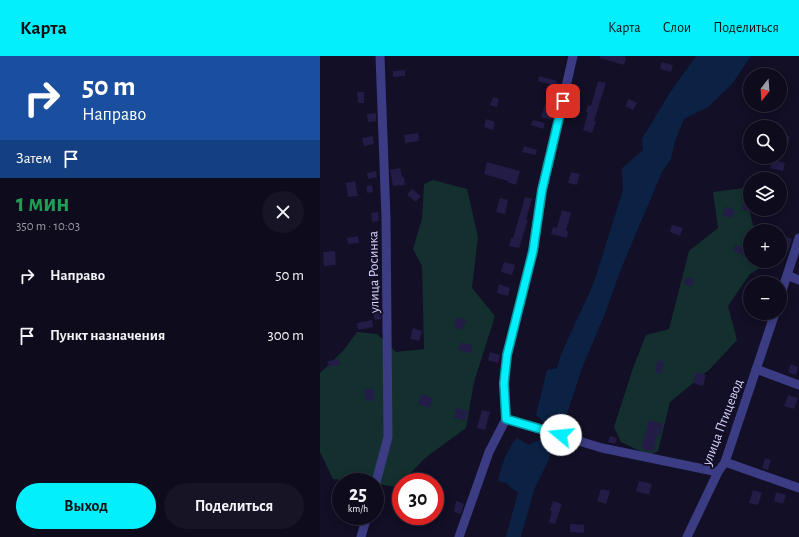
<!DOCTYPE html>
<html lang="ru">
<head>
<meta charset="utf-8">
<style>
  :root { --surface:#0e0b1c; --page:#171425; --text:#f1f3f6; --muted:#9b9ba3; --line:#2e2b3b; --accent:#04effc }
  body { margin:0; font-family:"Alegreya Sans",sans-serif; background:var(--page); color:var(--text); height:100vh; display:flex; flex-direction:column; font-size:15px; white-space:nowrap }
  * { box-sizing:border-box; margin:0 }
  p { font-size:13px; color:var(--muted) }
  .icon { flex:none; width:22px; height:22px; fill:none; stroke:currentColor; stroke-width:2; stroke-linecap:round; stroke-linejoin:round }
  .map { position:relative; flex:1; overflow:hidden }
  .panel { display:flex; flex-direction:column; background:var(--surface); width:320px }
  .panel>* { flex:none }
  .banner { background:#1a4fa0; color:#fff; overflow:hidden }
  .needle { width:26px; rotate:197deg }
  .controls { position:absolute; left:423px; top:12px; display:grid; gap:8px }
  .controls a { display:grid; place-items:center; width:44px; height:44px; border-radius:50%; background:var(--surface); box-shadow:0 2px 10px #0003,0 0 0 1px var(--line); font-size:20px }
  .speed { position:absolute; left:12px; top:417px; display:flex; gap:8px; font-size:20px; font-weight:700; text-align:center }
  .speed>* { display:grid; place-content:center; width:52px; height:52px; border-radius:50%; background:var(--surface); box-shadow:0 2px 10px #0003,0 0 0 1px var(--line); line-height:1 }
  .speed small { font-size:10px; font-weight:400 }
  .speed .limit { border:6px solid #d22; background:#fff; color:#111 }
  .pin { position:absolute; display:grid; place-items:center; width:34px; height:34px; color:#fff; margin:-17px; border-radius:8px; box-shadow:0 2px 6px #0006 }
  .me { position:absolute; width:44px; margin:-22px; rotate:287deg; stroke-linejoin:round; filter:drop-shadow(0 0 3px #0008) }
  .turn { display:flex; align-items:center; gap:14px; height:84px; padding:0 16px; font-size:18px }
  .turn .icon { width:52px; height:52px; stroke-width:2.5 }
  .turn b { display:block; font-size:28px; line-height:34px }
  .then { display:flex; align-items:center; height:38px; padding:0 16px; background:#0003; gap:8px; font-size:15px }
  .round { display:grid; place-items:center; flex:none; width:42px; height:42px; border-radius:21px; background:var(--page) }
  .overview { display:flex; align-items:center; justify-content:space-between; height:68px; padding:0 16px }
  h1 { font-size:24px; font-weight:600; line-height:30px; color:#1e9e55 }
  .cta { display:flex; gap:8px; margin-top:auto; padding:8px 16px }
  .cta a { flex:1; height:46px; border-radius:24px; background:var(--accent); color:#111; font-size:16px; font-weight:600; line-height:46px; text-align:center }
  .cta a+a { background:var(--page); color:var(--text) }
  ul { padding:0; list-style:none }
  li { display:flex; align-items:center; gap:12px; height:60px; padding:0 16px }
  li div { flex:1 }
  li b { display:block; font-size:15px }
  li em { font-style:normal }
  header { display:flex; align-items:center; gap:24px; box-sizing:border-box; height:56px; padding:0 20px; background:var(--accent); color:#111 }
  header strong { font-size:19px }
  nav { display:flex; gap:22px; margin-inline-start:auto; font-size:14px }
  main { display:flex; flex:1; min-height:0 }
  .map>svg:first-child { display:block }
  .green { fill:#13302e }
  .water { fill:#0b2244 }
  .building { fill:#221c47 }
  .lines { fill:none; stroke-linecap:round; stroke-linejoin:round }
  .minor { stroke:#3b3c84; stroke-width:9 }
  .route-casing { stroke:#039ba4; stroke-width:10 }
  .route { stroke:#04effc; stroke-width:7 }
  .labels { text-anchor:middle; stroke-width:4; stroke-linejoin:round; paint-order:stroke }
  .street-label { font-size:14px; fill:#d8d5fe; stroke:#120f26 }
</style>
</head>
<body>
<header>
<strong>Карта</strong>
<nav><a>Карта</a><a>Слои</a><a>Поделиться</a></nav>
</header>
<main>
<section class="panel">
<div class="banner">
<div class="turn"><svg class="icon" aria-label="right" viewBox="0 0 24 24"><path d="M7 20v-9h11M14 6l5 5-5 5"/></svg><div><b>50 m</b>Направо</div></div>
<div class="then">Затем<svg class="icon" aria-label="arrive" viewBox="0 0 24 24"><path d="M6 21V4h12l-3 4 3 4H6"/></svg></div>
</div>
<div class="overview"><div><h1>1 мин</h1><p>350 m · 10:03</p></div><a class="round"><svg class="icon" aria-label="close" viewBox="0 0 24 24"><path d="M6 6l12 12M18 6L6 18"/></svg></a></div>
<ul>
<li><svg class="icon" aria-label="right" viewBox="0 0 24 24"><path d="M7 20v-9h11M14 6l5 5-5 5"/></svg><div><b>Направо</b></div><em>50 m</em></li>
<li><svg class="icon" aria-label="arrive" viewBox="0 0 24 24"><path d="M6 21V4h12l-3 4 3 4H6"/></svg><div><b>Пункт назначения</b></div><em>300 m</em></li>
</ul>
<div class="cta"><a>Выход</a><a>Поделиться</a></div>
</section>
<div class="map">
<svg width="479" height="481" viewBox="0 0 479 481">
  <rect width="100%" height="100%" fill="#120f26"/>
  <path class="green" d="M113,124L147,133L158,181L152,232L175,260L154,326L146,372L105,402L82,426H81V427L78,431L55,428V426H42L13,423L0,396V317L23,295L37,276L57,278L76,296L104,293L102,210L93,193L102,163L104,128Z
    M424,132L433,169L436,175H430V205H450V206L430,218L408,250L417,284L390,313L350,346L338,395L331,399L320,395L301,386L294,371L313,312L326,279L349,273L369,195L398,172L393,136Z"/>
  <path class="water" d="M376,0H431L412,28L388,51L364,63L355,85L351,103L342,116L301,213L284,260L262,312L247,358L240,368L228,367L225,368L216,359L227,314L237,312L242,296L273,229L303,134L302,112L323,94L322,83L349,38Z
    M224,381L231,385L229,403L214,434L201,481H186L198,436L194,434L186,427L178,425C182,409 186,394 197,382L209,389Z"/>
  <path class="building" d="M280,0H303L306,1L304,9L280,2Z
    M341,6L353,9L351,16L340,13Z
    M85,14V20L73,21V15Z
    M219,20L237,25L236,30L218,25Z
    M278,25L286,27L274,65H276L272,77L263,74L268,56H266L268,49L271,50Z
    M37,36H44V47H38Z
    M173,41L179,43L177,51L170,49Z
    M309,43L317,47L313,54L305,50Z
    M225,48L235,51L231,64L221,61Z
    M56,57V65L48,66L47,58Z
    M166,63L175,66L173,74L164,71Z
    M213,64L225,67L223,73L211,69Z
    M98,77L99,85L85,87L84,79Z
    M460,78L470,80L467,91L460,89Z
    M53,80L54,88L44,90L42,82Z
    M204,90L217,94L216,99L202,96Z
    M453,104L465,107L463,115L450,112Z
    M167,106L200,115L196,129L187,126L188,125L164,118Z
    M80,112L82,121H84L85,129L73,130L70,114Z
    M56,115L57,121L48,123L47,117Z
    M251,116L260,118L257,129L248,127Z
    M35,125L38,140L28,141L26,127Z
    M52,129L53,136L47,137V130Z
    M92,133L101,140L96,146L87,139Z
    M205,141L212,143L206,164H208L199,192L189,190L191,182H193Z
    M180,142L188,144L185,158L176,156Z
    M424,146L430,148V156L422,153Z
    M406,150L415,154L412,162L402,159Z
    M242,154L251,157L246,175H248L247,182L231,178L233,171L237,172Z
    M58,156L59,165L52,166L51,157Z
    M352,169L363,172L360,180L350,176Z
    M460,179L472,183L468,196L460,193Z
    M38,180L39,187L28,188L27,182Z
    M415,189L427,193L425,199L413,195Z
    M15,195L16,209L4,210L3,196Z
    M184,206L195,209L192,219L181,216Z
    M366,221L374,223L371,231L364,228Z
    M179,228L190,232L188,240L177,237Z
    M59,254L61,263L55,264L53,255Z
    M137,261L146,264L143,274L134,271Z
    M52,264L53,271L38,274L37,267Z
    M93,272L102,275L99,285L90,283Z
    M141,286L153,290L151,297L138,294Z
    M170,296L180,299L178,307L168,304Z
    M19,303L20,309L9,311L8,305Z
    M338,304L344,306L341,318L335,316Z
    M471,308L478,311L476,319L468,316Z
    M376,316L386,319L383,330L373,327Z
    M53,332L54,344L46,345L44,334Z
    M101,338L113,342L110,352L98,348Z
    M468,339L478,342L474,353L464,350Z
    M136,352L148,355L145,365L134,362Z
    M162,354L170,356L165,374L157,372Z
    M329,364L343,368L339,380L337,379L333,396L321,392Z
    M290,380L297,382L295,388L288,386Z
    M445,402L451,404L448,414L442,412Z
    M319,425L332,428L329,439L316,435Z
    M281,433L290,435L286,448L277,445Z
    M433,434L442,437L438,449L429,447Z
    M456,436L466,439L463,448L454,445Z
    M136,445L144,448L141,458L134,456Z
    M233,445L242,448L235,468L229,466L232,455H230Z
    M28,460H39L36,468L26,465Z
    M250,468L264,469V477L250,476Z"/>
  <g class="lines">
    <path class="minor" d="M467,219L479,224
      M460,241L479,182
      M436,313L479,329
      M186,363L282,392L398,416
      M405,406L479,432
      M55,430L68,381L66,162L60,0
      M41,481L47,460
      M139,481L169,396L186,363L184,327L187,299L213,195L222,135L253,0
      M367,481L398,416L405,406L455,257"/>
  </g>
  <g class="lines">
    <defs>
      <path id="route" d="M241,379L186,363L184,327L187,299L213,195L222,134L243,45"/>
    </defs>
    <use href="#route" class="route-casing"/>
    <use href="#route" class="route"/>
  </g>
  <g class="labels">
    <g class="street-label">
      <text transform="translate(53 216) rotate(-91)" y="5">улица Росинка</text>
      <text transform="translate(402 366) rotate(-69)" y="5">улица Птицевод</text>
    </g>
  </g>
</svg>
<div class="controls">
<a><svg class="needle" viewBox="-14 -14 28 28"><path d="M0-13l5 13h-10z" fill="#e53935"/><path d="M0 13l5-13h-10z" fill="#9b9ba3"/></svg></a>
<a><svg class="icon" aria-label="search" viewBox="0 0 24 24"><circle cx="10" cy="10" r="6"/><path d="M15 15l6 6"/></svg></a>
<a><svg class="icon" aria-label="layers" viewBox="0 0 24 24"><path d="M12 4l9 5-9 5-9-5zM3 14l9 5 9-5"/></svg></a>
<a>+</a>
<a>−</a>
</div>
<div class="speed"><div>25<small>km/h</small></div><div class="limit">30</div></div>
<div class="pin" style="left:243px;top:45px;background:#d93025"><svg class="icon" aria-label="arrive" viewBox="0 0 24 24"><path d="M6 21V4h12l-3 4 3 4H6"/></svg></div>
<svg class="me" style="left:241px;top:379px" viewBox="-20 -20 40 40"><circle r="19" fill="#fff"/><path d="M0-13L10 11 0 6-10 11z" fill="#04effc"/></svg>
</div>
</main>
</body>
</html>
